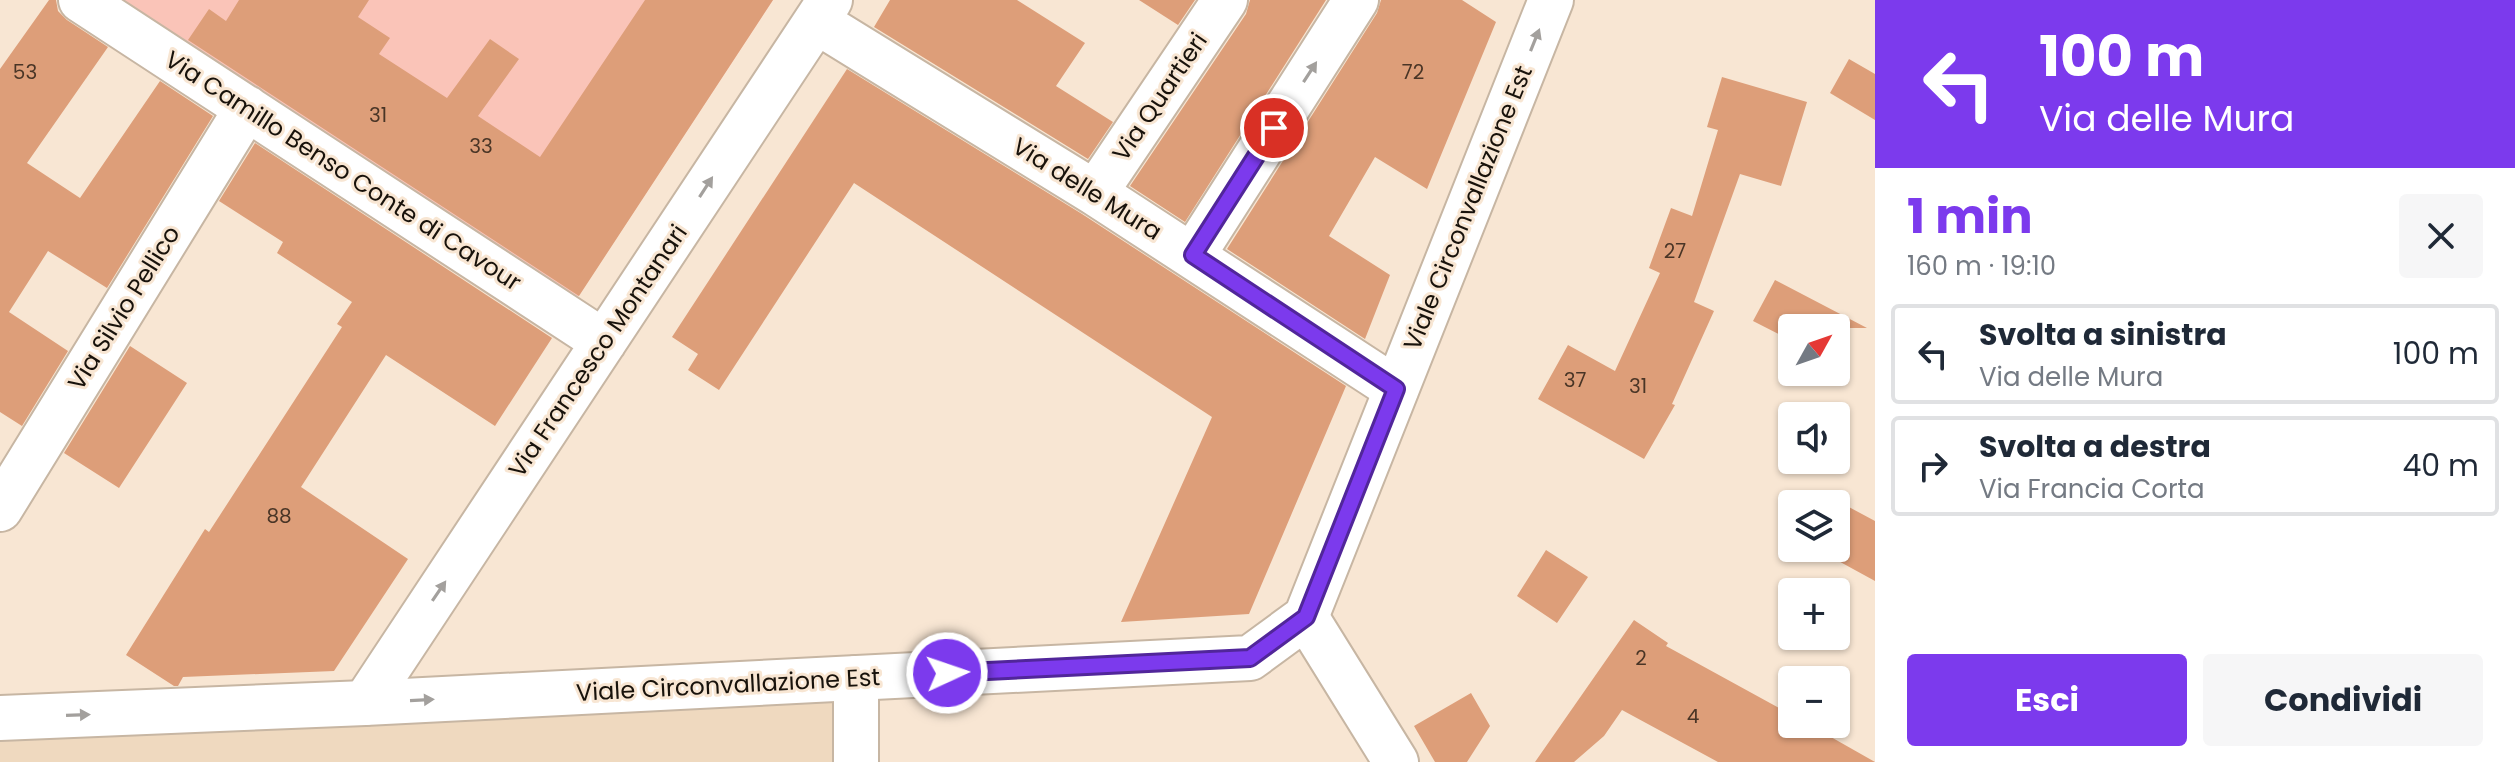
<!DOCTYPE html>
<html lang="it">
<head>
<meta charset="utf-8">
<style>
  :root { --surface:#fff; --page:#f6f6f7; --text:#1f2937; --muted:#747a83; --line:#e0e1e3; --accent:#7c3aed }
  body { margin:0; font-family:Poppins,sans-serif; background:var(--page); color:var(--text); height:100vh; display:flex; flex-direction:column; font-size:30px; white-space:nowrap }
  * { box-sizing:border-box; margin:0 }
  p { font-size:26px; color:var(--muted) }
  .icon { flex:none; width:44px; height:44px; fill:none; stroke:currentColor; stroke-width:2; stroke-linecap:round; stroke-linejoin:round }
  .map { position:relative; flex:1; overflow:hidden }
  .sheet { display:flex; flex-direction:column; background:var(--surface); width:640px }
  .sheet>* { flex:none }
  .banner { background:#7c3aed; color:#fff; overflow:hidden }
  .needle { width:52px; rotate:50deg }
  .fabs { position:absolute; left:1778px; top:314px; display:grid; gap:16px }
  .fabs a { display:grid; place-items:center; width:72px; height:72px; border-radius:8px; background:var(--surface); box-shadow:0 2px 6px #0004; font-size:40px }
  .pin { position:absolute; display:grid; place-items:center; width:68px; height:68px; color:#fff; margin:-34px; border:4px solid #fff; border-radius:50%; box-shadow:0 2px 8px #0007 }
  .me { position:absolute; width:88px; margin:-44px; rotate:87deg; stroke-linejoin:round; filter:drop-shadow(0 0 6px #0008) }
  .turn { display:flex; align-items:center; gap:28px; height:168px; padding:0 32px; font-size:36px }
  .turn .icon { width:104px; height:104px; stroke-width:2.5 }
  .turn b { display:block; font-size:56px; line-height:68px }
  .round { display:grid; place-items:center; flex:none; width:84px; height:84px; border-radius:8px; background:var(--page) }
  .headline { display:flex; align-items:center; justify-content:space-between; height:136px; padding:0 32px }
  h1 { font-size:48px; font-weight:700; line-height:60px; color:var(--accent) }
  .cta { display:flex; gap:16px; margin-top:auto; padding:16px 32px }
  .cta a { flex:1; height:92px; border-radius:8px; background:var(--accent); color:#fff; font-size:32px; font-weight:700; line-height:92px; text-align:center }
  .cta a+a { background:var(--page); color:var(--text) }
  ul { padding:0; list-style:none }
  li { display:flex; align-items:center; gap:24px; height:100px; margin:0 16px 12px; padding:0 16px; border:4px solid var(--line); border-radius:8px }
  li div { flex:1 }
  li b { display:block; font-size:30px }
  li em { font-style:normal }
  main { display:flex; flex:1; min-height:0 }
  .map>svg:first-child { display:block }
  .built { fill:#efd9bf }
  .garden { fill:#fac4b8 }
  .building { fill:#dd9e79 }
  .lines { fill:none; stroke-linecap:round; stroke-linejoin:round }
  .street-casing { stroke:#c7b6a3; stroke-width:48 }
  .secondary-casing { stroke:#c7b6a3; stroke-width:48 }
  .street { stroke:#fff; stroke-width:44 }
  .secondary { stroke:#fff; stroke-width:44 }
  .oneway { fill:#a3a09d }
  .route-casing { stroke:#51269a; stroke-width:20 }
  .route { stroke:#7c3aed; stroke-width:14 }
  .labels { text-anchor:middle; stroke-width:6; stroke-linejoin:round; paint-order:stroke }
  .number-label { font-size:20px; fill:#493526 }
  .street-label { font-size:24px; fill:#18120b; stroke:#f8e6d3 }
</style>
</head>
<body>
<main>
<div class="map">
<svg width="1875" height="762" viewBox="0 0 1875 762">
  <rect width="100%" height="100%" fill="#f8e6d3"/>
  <path class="built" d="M842,681L848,762H0V718Z"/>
  <path class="garden" d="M117,0H773L577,298Z"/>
  <path class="building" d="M49,0H56L58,11L67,20L108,47L27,163L80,198L160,81L213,116L107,288L48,251L9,312L68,351L22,426L0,412V69Z
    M239,0H369L358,17L390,38L379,54L447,98L490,39L519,59L478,116L540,157L645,0H773L579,296L188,40L209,9L226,21Z
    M890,0H1017L1085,43L1056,86L1113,122L1088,159L874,27Z
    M1139,0H1195L1178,25Z
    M1250,0H1326L1185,222L1130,186L1246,14Z
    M1381,0H1462L1496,22L1427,189L1375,157L1329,236L1390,275L1365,339L1227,249L1377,13Z
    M1849,59L1875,74V120L1830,93Z
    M847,69L1082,214L1346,386L1249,614L1121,622L1212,417L854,183L719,390L688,370L698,354L672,337Z
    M1722,77L1807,102L1781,186L1740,174L1694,302L1714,311L1672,404L1675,405L1644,459L1538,399L1568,345L1615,371L1660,273L1649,268L1671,208L1692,216L1718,130L1707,127Z
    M255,143L552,338L495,426L386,355L301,487L408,559L334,671L183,677L178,686H174L126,655L205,529L209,532L342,327L337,324L352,302L277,253L283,242L219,201Z
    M1775,280L1867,328H1792V341L1753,321Z
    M130,346L187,383L119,488L64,453Z
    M1847,506L1875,521V581L1822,552L1824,548H1836V527Z
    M1546,550L1588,577L1557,623L1517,596Z
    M1634,620L1668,643L1666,646L1792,715V724H1808L1875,762H1718L1622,710L1604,736L1574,762H1535Z
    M1471,693L1490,726L1467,762H1435L1414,726Z"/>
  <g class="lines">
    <defs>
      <path id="street" d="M81,0L604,342
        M816,21L1095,193L1396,389
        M1095,193L1225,0
        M1193,255L1356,0
        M0,509L247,108
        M1306,617L1396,762
        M856,678V762
        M365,703L830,0"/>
      <path id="secondary" d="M0,718L365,703L1250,658L1306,617L1551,0"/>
    </defs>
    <use href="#street" class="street-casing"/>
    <use href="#secondary" class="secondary-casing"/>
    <use href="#street" class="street"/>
    <use href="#secondary" class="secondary"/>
  </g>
  <defs><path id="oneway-solid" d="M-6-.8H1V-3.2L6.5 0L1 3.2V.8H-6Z" transform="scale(2)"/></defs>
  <g class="oneway">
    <use href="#oneway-solid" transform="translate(1535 40) rotate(-68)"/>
    <use href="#oneway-solid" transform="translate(1310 72) rotate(-57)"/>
    <use href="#oneway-solid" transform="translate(706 187) rotate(-57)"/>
    <use href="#oneway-solid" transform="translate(439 591) rotate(-56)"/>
    <use href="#oneway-solid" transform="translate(422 700) rotate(-3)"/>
    <use href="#oneway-solid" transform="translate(78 715) rotate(-2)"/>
  </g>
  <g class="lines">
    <defs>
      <path id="route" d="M947,673L1250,658L1306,617L1396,389L1193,255L1274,128"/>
    </defs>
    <use href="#route" class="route-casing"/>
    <use href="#route" class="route"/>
  </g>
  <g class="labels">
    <g class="number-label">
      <text x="25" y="79">53</text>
      <text x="1413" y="79">72</text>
      <text x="378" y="122">31</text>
      <text x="481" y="153">33</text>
      <text x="1675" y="258">27</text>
      <text x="1575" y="387">37</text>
      <text x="1638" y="393">31</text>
      <text x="279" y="523">88</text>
      <text x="1641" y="665">2</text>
      <text x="1693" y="723">4</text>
    </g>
    <g class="street-label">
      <text transform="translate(1160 97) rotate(-56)" y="8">Via Quartieri</text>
      <text transform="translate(343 171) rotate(33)" y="8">Via Camillo Benso Conte di Cavour</text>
      <text transform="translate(1087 189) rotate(32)" y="8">Via delle Mura</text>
      <text transform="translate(1468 208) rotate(-68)" y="8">Viale Circonvallazione Est</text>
      <text transform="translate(124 308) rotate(-58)" y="8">Via Silvio Pellico</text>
      <text transform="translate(598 351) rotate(-56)" y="8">Via Francesco Montanari</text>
      <text transform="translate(728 685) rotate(-3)" y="8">Viale Circonvallazione Est</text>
    </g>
  </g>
</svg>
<div class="fabs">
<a><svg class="needle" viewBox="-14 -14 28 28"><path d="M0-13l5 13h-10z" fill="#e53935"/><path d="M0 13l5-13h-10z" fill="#747a83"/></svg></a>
<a><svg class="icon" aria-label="sound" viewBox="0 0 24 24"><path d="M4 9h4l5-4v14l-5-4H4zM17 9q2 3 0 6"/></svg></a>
<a><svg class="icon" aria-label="layers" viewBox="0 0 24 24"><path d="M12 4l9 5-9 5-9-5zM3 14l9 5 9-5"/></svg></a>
<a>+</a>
<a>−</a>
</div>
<div class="pin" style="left:1274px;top:128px;background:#d93025"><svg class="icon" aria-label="arrive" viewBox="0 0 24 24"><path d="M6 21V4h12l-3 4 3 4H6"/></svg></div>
<svg class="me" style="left:947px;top:673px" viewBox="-20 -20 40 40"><circle r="17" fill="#7c3aed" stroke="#fff" stroke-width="3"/><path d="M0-11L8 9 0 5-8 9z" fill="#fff"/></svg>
</div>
<section class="sheet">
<div class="banner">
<div class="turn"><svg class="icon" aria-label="left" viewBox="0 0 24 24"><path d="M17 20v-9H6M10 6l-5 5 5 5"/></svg><div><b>100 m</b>Via delle Mura</div></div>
</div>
<div class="headline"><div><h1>1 min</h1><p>160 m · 19:10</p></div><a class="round"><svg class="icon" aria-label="close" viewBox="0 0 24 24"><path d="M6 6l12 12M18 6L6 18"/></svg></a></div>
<ul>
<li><svg class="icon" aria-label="left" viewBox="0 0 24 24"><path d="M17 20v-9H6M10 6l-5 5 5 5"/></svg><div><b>Svolta a sinistra</b><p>Via delle Mura</p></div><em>100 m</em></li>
<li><svg class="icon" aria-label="right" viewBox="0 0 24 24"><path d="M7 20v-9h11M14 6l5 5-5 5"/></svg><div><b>Svolta a destra</b><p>Via Francia Corta</p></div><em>40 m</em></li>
</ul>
<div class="cta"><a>Esci</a><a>Condividi</a></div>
</section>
</main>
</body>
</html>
